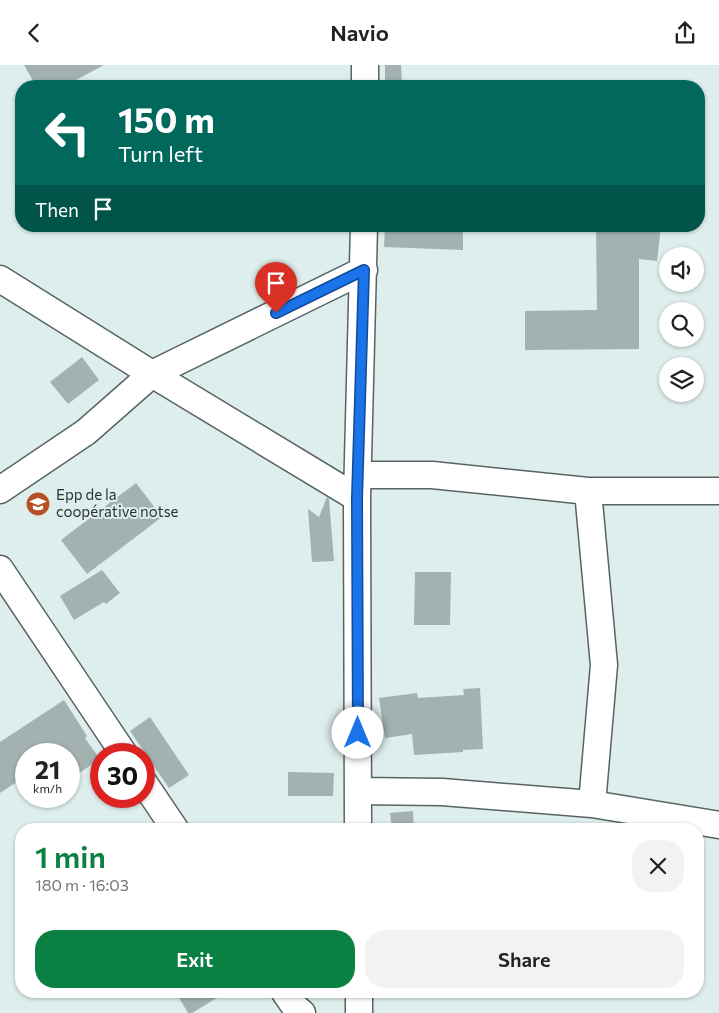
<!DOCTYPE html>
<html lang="en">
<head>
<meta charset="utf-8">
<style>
  :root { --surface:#fff; --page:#f2f2f2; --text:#222; --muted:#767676; --accent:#0b8043 }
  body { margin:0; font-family:Commissioner,sans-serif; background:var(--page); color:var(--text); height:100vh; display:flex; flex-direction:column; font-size:19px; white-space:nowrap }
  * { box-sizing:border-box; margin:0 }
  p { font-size:16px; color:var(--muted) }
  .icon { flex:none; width:28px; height:28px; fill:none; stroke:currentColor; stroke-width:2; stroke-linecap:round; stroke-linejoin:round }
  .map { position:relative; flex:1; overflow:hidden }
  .side { position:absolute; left:15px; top:758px; width:689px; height:175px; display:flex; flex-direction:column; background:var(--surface); border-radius:20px; box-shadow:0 1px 4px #0004 }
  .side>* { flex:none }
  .banner { position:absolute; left:15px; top:15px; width:690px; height:152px; border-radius:20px; box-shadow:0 1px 4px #0004; background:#00695c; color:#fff; overflow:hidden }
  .fabs { position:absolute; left:659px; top:182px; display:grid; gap:10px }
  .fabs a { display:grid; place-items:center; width:45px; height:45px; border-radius:50%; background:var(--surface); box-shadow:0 1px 4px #0004; font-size:25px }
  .speed { position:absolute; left:15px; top:678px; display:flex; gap:10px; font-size:25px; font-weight:700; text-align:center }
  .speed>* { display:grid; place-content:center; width:65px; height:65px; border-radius:50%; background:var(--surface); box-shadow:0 1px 4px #0004; line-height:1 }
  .speed small { font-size:12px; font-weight:400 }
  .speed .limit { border:8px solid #d22; background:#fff; color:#111 }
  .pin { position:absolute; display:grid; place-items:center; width:42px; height:42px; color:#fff; margin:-51px -21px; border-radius:50% 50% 50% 0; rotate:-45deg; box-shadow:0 0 5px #0007 }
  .pin .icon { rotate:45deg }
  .me { position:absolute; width:55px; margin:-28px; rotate:0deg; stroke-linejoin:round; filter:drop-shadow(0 0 4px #0008) }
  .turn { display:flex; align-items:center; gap:18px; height:105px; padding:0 20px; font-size:22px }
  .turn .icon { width:65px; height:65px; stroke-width:2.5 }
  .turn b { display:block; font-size:35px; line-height:42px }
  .then { display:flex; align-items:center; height:48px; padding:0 20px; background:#0003; gap:10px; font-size:19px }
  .round { display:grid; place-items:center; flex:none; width:52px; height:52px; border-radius:20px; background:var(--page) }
  .head { display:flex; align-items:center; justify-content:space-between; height:85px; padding:0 20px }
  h1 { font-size:30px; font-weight:600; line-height:38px; color:var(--accent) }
  .action { display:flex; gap:10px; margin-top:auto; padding:10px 20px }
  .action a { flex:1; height:58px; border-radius:20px; background:var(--accent); color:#fff; font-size:20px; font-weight:600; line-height:58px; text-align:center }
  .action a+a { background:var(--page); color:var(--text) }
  header { display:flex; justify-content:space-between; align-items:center; height:65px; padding:0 20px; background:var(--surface); font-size:22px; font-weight:600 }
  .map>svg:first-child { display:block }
  .building { fill:#a3b2b1 }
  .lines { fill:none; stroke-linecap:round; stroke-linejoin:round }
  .minor-casing { stroke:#576463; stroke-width:29 }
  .minor { stroke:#fff; stroke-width:26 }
  .route-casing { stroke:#114b97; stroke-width:12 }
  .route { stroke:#1a73e8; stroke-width:9 }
  .labels { text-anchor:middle; stroke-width:4; stroke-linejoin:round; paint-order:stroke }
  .poi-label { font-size:15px; fill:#2c3231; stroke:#deeeec; text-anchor:start }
</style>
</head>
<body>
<header><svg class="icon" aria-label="back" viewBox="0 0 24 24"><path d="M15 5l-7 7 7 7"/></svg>Navio<svg class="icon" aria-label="share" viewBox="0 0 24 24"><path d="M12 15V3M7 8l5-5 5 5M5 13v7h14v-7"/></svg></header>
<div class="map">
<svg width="719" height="948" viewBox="0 0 719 948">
  <rect width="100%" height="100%" fill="#deeeec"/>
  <path class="building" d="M24,0H104L65,21H36Z
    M385,0H401L402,18H385Z
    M385,161H463V185L384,182Z
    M596,161H661L657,196L639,194V284L525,285V246L597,245Z
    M82,292L99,315L68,339L50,317Z
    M136,418L162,452L87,509L61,475Z
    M327,432L329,434L334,496L312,497L308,444L319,452Z
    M102,505L120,528L106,539L104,537L74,555L60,531Z
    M415,507H451L450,560H414Z
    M480,623L483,684L463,685V687L414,690L412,669L385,673L379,633L417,628L418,633L464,630L463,624Z
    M64,635L87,671L85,673L100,694L69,715V689H26V711L0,728V677Z
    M150,652L189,710L169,723L130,666Z
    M288,707L334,708L333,731H288Z
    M413,746L414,764H392L390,748Z
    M175,926H228L192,948H188Z"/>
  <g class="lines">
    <defs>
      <path id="minor" d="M365,21V0
        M0,214L152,309L357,433
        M358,410H432L588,426H719
        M0,425L86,367L152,309L364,205
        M588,426L604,600L592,739
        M0,504L124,689
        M144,718L175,764
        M358,726L442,727L592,739L719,760
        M358,764L357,433L364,161
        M284,926L295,942L302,948
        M359,926V948"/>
    </defs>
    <use href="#minor" class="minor-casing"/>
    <use href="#minor" class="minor"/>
  </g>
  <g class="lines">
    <defs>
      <path id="route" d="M276,248L364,205L357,433L358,668"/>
    </defs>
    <use href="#route" class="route-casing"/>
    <use href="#route" class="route"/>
  </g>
  <defs>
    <symbol id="school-disc" viewBox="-11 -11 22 22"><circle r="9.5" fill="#b75025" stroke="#deeeec"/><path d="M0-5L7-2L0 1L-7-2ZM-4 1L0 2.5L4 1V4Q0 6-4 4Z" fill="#fff"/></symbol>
  </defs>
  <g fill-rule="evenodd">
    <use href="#school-disc" x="24" y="425" width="28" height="28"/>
  </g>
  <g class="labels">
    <g class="poi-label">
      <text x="56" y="435">Epp de la<tspan x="56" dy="17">coopérative notse</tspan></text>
    </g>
  </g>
</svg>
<div class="fabs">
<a><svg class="icon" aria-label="sound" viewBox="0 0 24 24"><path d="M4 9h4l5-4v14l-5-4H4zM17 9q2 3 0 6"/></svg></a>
<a><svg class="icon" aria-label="search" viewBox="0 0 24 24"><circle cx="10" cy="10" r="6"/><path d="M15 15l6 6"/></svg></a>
<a><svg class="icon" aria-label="layers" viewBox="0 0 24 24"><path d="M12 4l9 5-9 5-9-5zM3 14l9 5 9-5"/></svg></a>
</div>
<div class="speed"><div>21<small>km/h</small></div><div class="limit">30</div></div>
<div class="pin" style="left:276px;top:248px;background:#d93025"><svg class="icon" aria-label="arrive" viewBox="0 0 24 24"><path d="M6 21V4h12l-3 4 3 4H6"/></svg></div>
<svg class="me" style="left:358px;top:668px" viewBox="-20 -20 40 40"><circle r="19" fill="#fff"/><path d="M0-13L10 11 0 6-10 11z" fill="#1a73e8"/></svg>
<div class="banner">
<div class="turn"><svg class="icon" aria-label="left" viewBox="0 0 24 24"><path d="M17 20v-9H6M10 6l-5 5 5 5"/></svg><div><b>150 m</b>Turn left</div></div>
<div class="then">Then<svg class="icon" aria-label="arrive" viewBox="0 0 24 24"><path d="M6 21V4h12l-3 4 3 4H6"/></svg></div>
</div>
<section class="side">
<div class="head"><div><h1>1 min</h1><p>180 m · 16:03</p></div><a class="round"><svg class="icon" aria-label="close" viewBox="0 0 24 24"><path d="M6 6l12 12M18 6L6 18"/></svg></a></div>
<div class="action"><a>Exit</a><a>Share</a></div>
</section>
</div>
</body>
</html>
